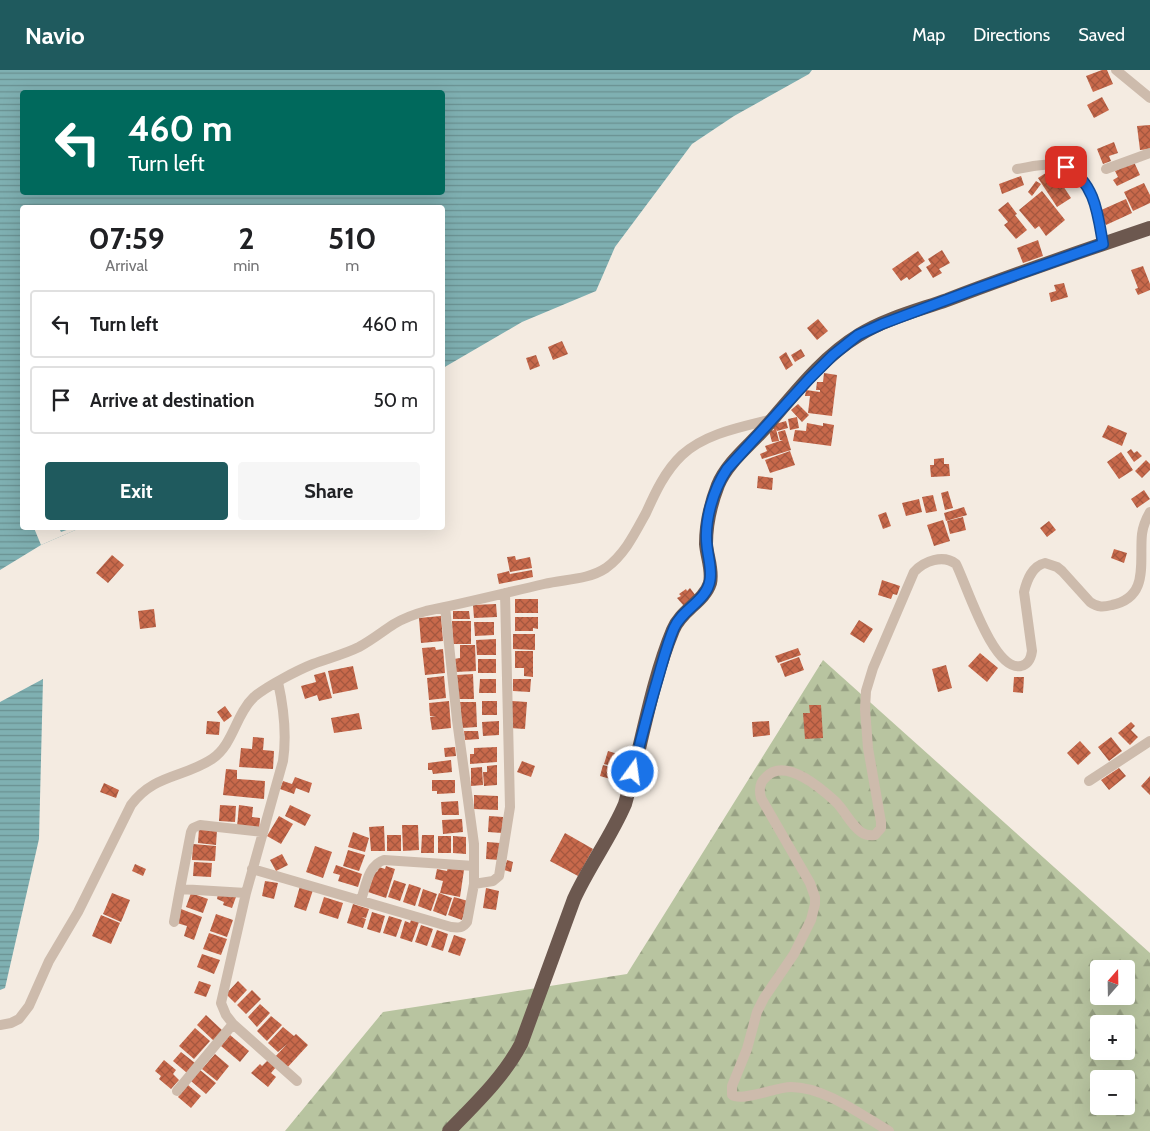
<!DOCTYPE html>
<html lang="en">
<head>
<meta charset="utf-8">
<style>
  :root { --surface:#fff; --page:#f6f6f6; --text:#202124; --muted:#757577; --line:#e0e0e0; --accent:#1f5a5e }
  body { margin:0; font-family:Cabin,sans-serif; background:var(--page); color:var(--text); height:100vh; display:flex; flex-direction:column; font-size:19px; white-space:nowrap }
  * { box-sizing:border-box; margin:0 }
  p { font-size:16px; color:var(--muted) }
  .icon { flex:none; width:28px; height:28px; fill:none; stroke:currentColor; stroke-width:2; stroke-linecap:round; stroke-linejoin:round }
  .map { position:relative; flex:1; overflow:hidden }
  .drawer { position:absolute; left:20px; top:135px; width:425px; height:325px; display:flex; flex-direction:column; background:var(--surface); border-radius:5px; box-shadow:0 5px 20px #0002 }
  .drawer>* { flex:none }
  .hud { position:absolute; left:20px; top:20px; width:425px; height:105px; border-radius:5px; box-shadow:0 5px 20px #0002; background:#00695c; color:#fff; overflow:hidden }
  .needle { width:32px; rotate:20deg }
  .tools { position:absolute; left:1090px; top:890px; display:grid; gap:10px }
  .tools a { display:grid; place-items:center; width:45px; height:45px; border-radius:5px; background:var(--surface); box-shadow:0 5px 20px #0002; font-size:25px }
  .pin { position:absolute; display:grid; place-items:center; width:42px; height:42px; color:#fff; margin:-21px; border-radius:10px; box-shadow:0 2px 8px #0006 }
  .me { position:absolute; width:55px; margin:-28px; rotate:14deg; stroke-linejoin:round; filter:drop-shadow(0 0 4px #0008) }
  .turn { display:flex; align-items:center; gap:18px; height:105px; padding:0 25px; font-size:22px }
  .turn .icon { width:65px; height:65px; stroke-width:2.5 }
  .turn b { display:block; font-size:35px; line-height:42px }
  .eta { display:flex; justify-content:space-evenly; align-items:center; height:85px; text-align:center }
  .eta b { font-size:30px; font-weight:700; line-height:35px }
  .primary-button { display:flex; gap:10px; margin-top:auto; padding:10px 25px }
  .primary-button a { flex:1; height:58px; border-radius:5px; background:var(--accent); color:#fff; font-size:20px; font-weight:700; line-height:58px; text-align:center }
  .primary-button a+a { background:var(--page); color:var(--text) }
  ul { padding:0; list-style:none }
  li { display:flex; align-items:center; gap:15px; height:68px; margin:0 10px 8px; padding:0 15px; border:2px solid var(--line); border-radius:5px }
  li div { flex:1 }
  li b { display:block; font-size:19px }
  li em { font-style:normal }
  header { display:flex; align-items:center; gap:30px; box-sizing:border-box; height:70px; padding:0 25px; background:var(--accent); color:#fff }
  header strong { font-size:24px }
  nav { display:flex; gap:28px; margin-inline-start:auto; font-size:18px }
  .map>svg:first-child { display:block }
  .forest { fill:url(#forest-firs); fill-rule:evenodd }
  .water { fill:url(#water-rules); fill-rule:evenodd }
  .pier { fill:#f4ebe1 }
  .building { fill:url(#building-cross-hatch) }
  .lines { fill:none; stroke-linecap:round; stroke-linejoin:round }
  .minor { stroke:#cdbbac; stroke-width:10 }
  .trunk { stroke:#6c584f; stroke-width:14 }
  .route-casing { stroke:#114b97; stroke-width:12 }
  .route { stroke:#1a73e8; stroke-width:9 }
</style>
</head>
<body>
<header>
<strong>Navio</strong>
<nav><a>Map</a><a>Directions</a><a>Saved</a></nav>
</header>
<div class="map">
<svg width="1150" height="1061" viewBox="0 0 1150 1061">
  <defs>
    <pattern id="forest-firs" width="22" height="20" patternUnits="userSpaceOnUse" patternTransform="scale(1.25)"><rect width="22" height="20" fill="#b8c4a0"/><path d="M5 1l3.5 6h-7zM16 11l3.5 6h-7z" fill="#97a083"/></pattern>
    <pattern id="water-rules" width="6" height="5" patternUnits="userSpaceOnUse" patternTransform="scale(1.25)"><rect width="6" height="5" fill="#7fb0b2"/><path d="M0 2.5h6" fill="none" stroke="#699091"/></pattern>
    <pattern id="building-cross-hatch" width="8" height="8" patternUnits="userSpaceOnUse" patternTransform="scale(1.25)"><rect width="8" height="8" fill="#c8694b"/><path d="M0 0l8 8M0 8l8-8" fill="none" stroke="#a4573f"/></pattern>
  </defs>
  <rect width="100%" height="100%" fill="#f4ebe1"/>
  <path class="forest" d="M823,590L1150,883V1061H285L383,942L627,904ZM1099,899H1126V926H1099ZM1099,954H1126V981H1099ZM1099,1009H1126V1036H1099Z"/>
  <path class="water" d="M0,0H812L809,4L734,46L692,74L615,177L596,221L522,252L443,298L442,138H22V458H80L41,475L0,500ZM22,22H442V122H22Z
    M43,609L39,769L5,918L0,920V632Z"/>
  <path class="pier" d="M34,458H59L61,462L72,458H80L41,475Z"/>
  <path class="building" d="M1102,0H1107L1113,14L1093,22L1086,6Z
    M1102,27L1109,40L1094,48L1087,35Z
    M1150,55V79L1140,80L1137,56Z
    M1114,72L1118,83L1109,86L1111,91L1103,94L1097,79Z
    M1134,92L1140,105L1117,116L1113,110L1118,107L1115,101Z
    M1052,99L1071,128L1057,137L1038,108Z
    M1021,106L1024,115L1002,124L999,114Z
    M1036,111L1041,114L1032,126L1028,122Z
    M1144,113L1150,125V133L1133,141L1124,122Z
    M1042,121L1065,150L1046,166L1039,156L1035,159L1019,140Z
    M1126,129L1132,143L1106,155L1099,141Z
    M1008,132L1017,144L1015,145L1027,160L1016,169L1004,155L1008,152L998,140Z
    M1038,170L1043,186L1023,193L1017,178Z
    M942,180L950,193L939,199L942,203L933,208L926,197L931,194L928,189Z
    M918,181L925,191L918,196L922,201L909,210L907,207L901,211L892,199Z
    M1143,196L1150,214V220L1138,225L1135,219L1138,218L1131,200Z
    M1064,213L1068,227L1051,232L1049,223L1056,221L1054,215Z
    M818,249L828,261L817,270L807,258Z
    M562,271L568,284L553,290L548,277Z
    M801,279L805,286L795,292L791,285Z
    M786,282L793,295L786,300L779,287Z
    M536,285L540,296L530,300L526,288Z
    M824,303L837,305L832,346L808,343L810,326H805L806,320L820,322V320H816L817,312H823Z
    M798,334L809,345L802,352L791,340Z
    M797,347L799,358L790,360L788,349Z
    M786,351L788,358L777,361L776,359L779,371L772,372L769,361L774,360L772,355Z
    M807,353L823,356V353L834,355L831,376L793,371L795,360L806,361Z
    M1108,355L1127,363L1122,376L1102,367Z
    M785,360L791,380L762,389L760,384L767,381L765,376L783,370H780L778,362Z
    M1131,379L1134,383L1137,381L1142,386L1134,392L1127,382Z
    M790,381L795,395L770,403L765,390Z
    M1121,382L1133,400L1119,409L1107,392Z
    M944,388V394H949L950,406L931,407L930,395H934V389Z
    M1146,390L1150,394V400L1142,408L1135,401Z
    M758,406L773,408L772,420L757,418Z
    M1144,420L1150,429L1137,438L1131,429Z
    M948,421L953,438L945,440L941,423Z
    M933,425L937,441L926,443L922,427Z
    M919,429L922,442L906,446L902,433Z
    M964,437L967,445L946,451L944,443Z
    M886,442L891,456L883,459L878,445Z
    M963,447L966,460L950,464L947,451Z
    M943,450L950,471L934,476L927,455Z
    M1049,451L1056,460L1047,467L1040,458Z
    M1114,479L1127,483L1124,493L1111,488Z
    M112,485L124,495L108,513L96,503Z
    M515,486L516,490L530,487L532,498L510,502L507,487Z
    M532,500L533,507L499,514L497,504L509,501L511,508L510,504Z
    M882,510L900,516L897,525L893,524L891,529L878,525Z
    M690,518L696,526L684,536L677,528L681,526L679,524L686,519L687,521Z
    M515,529H538V543H515Z
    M496,534L497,547L474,548L473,535Z
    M154,539L156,557L140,559L138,541Z
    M453,541H469L470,549H453Z
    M441,546L443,571L421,573L419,548Z
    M515,547H538V559L533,558V561H515Z
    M859,550L873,559L864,573L850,564Z
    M452,551H471V574H453Z
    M474,552H494V565L475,566Z
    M513,564H535V580L513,579Z
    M496,569V585H477L476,570Z
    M460,575H475L476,601L455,602L454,589L460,588Z
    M435,577L436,580L443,579L445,603L425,605L422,578Z
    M798,578L801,585L778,593L775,586Z
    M515,581H533V607L524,606V598H515Z
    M980,583L998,598L987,612L968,596Z
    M799,587L804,600L785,607L780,594Z
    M478,589H496V603H478Z
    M946,595L952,618L938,622L932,599Z
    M353,596L358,619L333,624L328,601Z
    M325,602L332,628L319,631L317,625L305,629L301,616L316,612L314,605Z
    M473,604L474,629H458L457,605Z
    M444,606L446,628L429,630L427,608Z
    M1014,607H1024L1023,623L1013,622Z
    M480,609H496V623H479Z
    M513,609H531L530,622L513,621Z
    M449,631L451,658L432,660L430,647L436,646H430L429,633Z
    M482,631H497V645H482Z
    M512,631L527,632L525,659L510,658Z
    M460,632H476L477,657L462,658Z
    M809,635H821L823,668L805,669L803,643H810Z
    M225,636L232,646L224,652L217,642Z
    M359,643L362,659L334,663L331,648Z
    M207,651L220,652L219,665L206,664Z
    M499,651V665L483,666L482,652Z
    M769,651L770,665L753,667L752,652Z
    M1131,652L1135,656L1131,660L1138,667L1130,675L1118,663Z
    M464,661H478L479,669L465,670Z
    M253,667L264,668L263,680L274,681L273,699L239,697L241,678L252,679Z
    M1111,667L1122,681L1109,691L1098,677Z
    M1080,671L1091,683L1078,695L1067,683Z
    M455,677L456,686L445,687L444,678Z
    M497,677V692L470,694V684H474V678Z
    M608,681L624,686L620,698L604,694Z
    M451,690L452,702L433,704L432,700H428V693Z
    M522,691L535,696L531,707L517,702Z
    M497,695V715L484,716L483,702H487V696Z
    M603,695L620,700L617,711L600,706Z
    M482,697L483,715L471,716V698Z
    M1119,698L1126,706L1109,720L1101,710Z
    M226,699L237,700V709L265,711L264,729L223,725Z
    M1150,706V725L1141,716Z
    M295,707L312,713L309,723L296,718L294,724L280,719L283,711L292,714Z
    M432,710H455V723L437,724V721H432Z
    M104,713L119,720L116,728L100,722Z
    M474,725L498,726V740L474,739Z
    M458,731L459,745H442L441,732Z
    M220,735L236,736L235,752L219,751Z
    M239,735L253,737L252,747L260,748L259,760L237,757Z
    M290,735L311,745L305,756L285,746Z
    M279,746L293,754L281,774L267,766Z
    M489,746L503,747L502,763L488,762Z
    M462,749L463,762L443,764L442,750Z
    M402,755H418L419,780L403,781Z
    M384,756L385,781H371L369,757Z
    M199,758L217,760L216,775L198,773Z
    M353,762L369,768L365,782L348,777Z
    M565,763L593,779L578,806L550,791Z
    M387,765H401V781H387Z
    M422,765H434V783H421Z
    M438,766H451V783H438Z
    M453,766L466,767V784L453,783Z
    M487,772L500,773L499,790L486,789Z
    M193,774L216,776L215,791L192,790Z
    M315,776L332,782L323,808L306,802Z
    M348,780L365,785L359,801L343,796Z
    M282,784L288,795L276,801L270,790Z
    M507,790L513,792L511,802L504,800Z
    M194,792L212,793L211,807L193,806Z
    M135,794L146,799L143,806L132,801Z
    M336,795L362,804L358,817L338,811L340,805L333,803Z
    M386,796L395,799L386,828L368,822L375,801L377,802L379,797L385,799Z
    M448,797L464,800L460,827L440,823L443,811L435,809L437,799L447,801Z
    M394,810L406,814L400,831L388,827Z
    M265,811L278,813L274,829L262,826Z
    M409,814L421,818L415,836L403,832Z
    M300,816L313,820L306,841L294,837Z
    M486,818L499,821L496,840L483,838Z
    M423,819L437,824L431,841L418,836Z
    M112,823L130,830L121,852L103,844Z
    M191,823L208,829L203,843L186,837Z
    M439,823L452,828L446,846L433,841Z
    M218,824L236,827L232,838L223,835L224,832L217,829Z
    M324,827L343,833L338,849L319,843Z
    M454,827L468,831L462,850L448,845Z
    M353,834L369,839L366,848L361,847L366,849L363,858L347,853Z
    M181,839L202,847L194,870L184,866L187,856L177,853Z
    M372,842L385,846L380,863L367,859Z
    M216,844L233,850L227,867L210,861Z
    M101,845L120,853L111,874L92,866Z
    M389,846L402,850L396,867L383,863Z
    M411,850L419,852L412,872L400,868L405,851L410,853Z
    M421,855L433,859L427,876L415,872Z
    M437,860L448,864L443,881L431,877Z
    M209,863L227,869L221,885L203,879Z
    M454,865L466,869L460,886L448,882Z
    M202,884L220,890L214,904L197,897Z
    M199,911L211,915L206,927L194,923Z
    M238,911L247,920L235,933L226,924Z
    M252,920L261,929L246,944L237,935Z
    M260,934L270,943L257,957L248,947Z
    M206,945L223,961L214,971L197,955Z
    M271,946L282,955L267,971L257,961Z
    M283,957L294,966L296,964L308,975L286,999L274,988L287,974L278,982L268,973Z
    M195,958L210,971L194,989L179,976Z
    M230,965L249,981L240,992L221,976Z
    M181,982L195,993L187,1003L173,991Z
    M215,984L229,996L217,1011L202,999Z
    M164,990L176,1000L173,1004L179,1010L171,1019L159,1009L161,1006L155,1001Z
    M268,990L276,997L271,1003L276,1007L268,1017L251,1003L260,994L262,996Z
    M200,1000L216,1013L206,1024L191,1011Z
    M188,1015L201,1026L191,1038L178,1027Z"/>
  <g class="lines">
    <path class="minor" d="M1116,0L1150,28
      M1017,99C1030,97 1044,93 1057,95C1093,101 1098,145 1103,175
      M1106,99L1150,83
      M278,612C284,639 287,664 283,691L246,823L221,933L226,945L233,954L297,1011
      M1089,711L1150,671
      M252,799L451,857C459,858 463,858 467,852L474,814V774L457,650L445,537
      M474,814L493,811L499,806L510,737L505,523
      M246,823L180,819L191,762L193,758L200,755L263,762
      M361,830C366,816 368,795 384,790L474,796
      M174,852L180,819
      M0,955L11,953L19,949L29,936L49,891L78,842L131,735C154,704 183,708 212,689C234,674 235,645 254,627C267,616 298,600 313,594C329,588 345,584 359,577C372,570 383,561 394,554C404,548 415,544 426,541C465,533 505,523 544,514C565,509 588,510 606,498C625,484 635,463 646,443C655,423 665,401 682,385C706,363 742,357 773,349
      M177,1021L233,954
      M889,1061C861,1045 825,1017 791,1017C776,1017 742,1032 732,1025V1016L747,979L757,942L764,928L794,884L811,850L815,834V827L810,813L761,728C759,720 759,713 766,707C785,687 821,718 836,732C845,741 850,754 861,762C865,765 869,766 875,765L881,758V752L868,678L865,639L866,621L873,598L914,502C924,491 943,484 956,494C966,513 993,602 1021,596C1029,594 1031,588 1032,581L1024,522C1027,510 1032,496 1045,493L1057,497L1062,501L1090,532C1098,538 1104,537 1112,535C1150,527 1139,492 1142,464C1143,456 1146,449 1150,442"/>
    <path class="trunk" d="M449,1061C475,1034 503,1008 521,974L574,829C589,796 611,767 625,734C641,678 651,613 673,560C681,540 704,532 710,513C713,500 707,487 706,474C706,455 711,433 718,415C727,393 749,376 764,359C793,326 821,288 859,265C884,249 919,240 947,230C1014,204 1082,181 1150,158"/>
  </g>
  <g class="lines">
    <defs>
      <path id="route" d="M633,702C641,668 650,635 660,601C664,587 668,572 674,558C682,539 707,531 710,510C712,499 708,487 707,476C704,451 713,420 727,399L809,309L833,285L858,265L882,254L973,220L1103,174C1098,145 1095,112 1066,97"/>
    </defs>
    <use href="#route" class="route-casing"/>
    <use href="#route" class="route"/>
  </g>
</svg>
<div class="tools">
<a><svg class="needle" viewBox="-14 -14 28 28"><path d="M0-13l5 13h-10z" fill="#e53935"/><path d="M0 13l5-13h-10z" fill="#757577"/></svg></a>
<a>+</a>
<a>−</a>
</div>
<div class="pin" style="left:1066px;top:97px;background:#d93025"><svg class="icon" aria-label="arrive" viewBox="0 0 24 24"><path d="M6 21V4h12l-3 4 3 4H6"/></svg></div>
<svg class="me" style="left:633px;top:702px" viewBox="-20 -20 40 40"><circle r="17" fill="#1a73e8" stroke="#fff" stroke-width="3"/><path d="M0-11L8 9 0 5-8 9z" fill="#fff"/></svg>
<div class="hud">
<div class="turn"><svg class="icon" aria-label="left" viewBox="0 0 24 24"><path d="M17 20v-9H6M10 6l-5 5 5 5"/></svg><div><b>460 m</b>Turn left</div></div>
</div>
<section class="drawer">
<div class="eta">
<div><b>07:59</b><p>Arrival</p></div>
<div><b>2</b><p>min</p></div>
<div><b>510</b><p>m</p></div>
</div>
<ul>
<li><svg class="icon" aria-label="left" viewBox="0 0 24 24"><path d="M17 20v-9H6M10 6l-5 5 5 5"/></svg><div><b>Turn left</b></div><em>460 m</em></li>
<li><svg class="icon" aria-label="arrive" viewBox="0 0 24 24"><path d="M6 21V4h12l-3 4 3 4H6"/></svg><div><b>Arrive at destination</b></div><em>50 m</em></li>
</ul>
<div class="primary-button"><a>Exit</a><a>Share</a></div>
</section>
</div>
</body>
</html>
